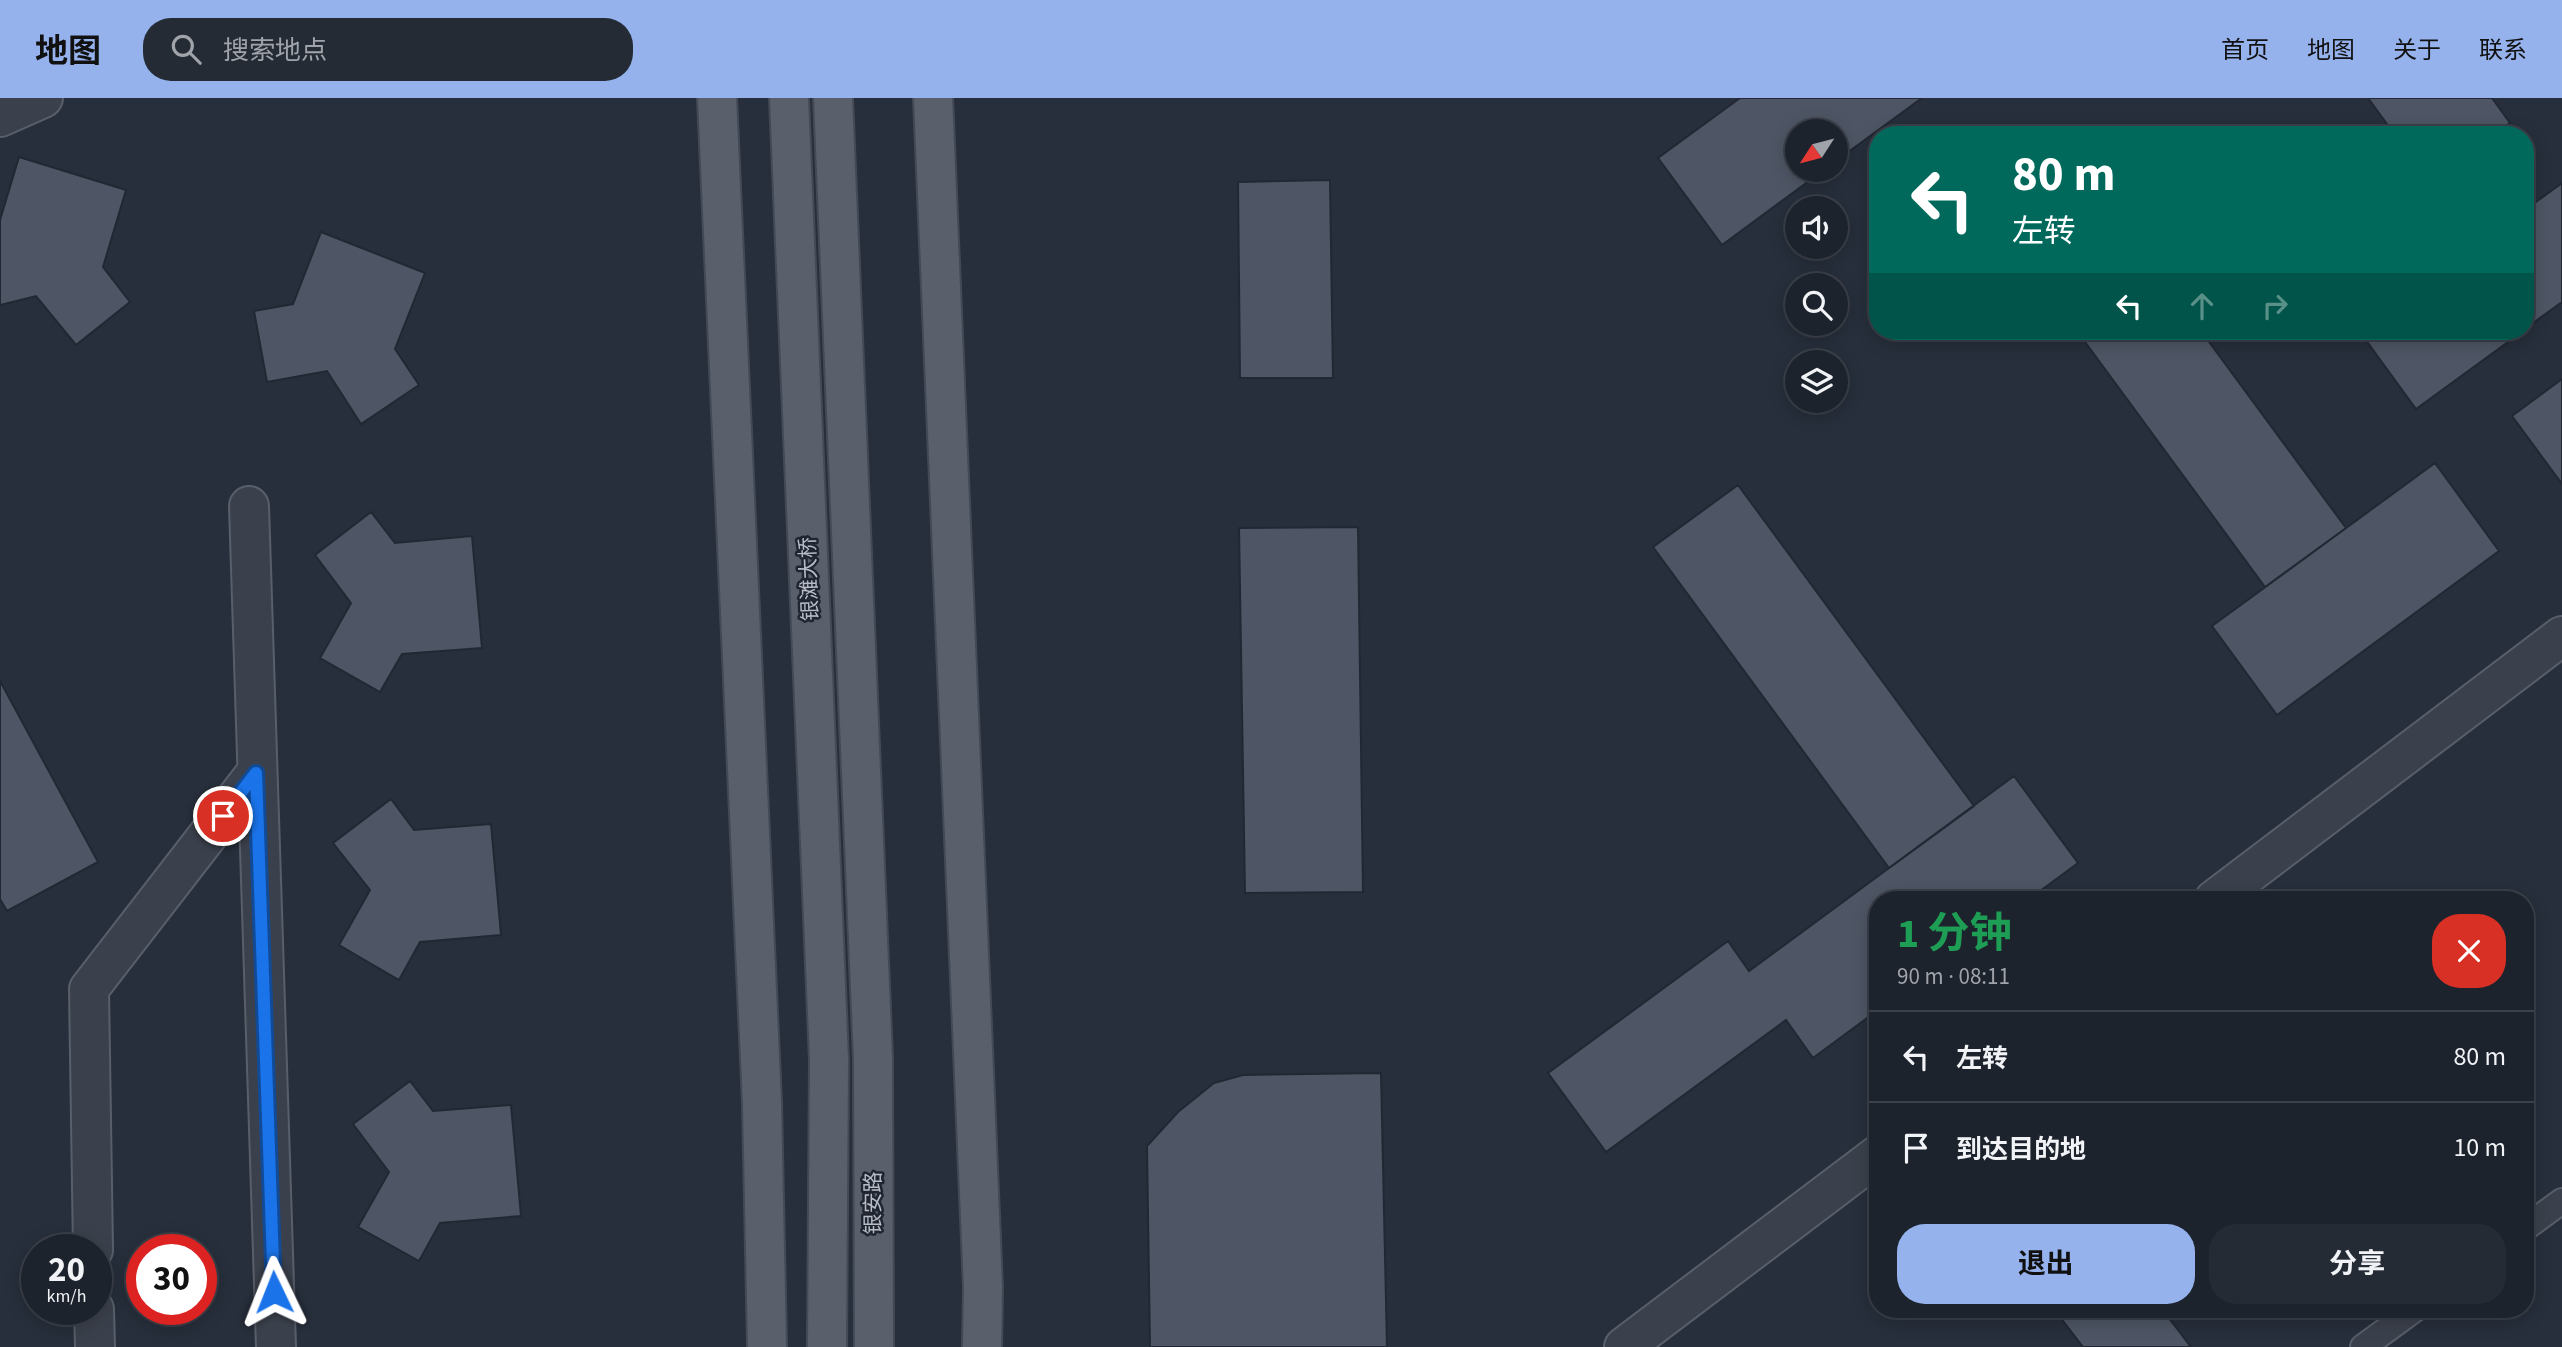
<!DOCTYPE html>
<html lang="zh">
<head>
<meta charset="utf-8">
<style>
  :root { --surface:#1d232d; --page:#252b35; --text:#f1f3f6; --muted:#a0a4aa; --line:#3b4049; --accent:#96b2ed }
  body { margin:0; font-family:"Source Sans 3","Noto Sans SC",sans-serif; background:var(--page); color:var(--text); height:100vh; display:flex; flex-direction:column; font-size:26px; white-space:nowrap }
  * { box-sizing:border-box; margin:0 }
  p { font-size:23px; color:var(--muted) }
  .icon { flex:none; width:38px; height:38px; fill:none; stroke:currentColor; stroke-width:2; stroke-linecap:round; stroke-linejoin:round }
  .map { position:relative; flex:1; overflow:hidden }
  .drawer { position:absolute; left:1869px; top:793px; width:665px; height:427px; display:flex; flex-direction:column; background:var(--surface); border-radius:28px; box-shadow:0 4px 18px #0003,0 0 0 2px var(--line) }
  .drawer>* { flex:none }
  .banner { position:absolute; left:1869px; top:28px; width:665px; height:214px; border-radius:28px; box-shadow:0 4px 18px #0003,0 0 0 2px var(--line); background:#00695c; color:#fff; overflow:hidden }
  .needle { width:46px; rotate:234deg }
  .tools { position:absolute; left:1785px; top:21px; display:grid; gap:14px }
  .tools a { display:grid; place-items:center; width:63px; height:63px; border-radius:50%; background:var(--surface); box-shadow:0 4px 18px #0003,0 0 0 2px var(--line); font-size:35px }
  .speed { position:absolute; left:21px; top:1136px; display:flex; gap:14px; font-size:35px; font-weight:700; text-align:center }
  .speed>* { display:grid; place-content:center; width:91px; height:91px; border-radius:50%; background:var(--surface); box-shadow:0 4px 18px #0003,0 0 0 2px var(--line); line-height:1 }
  .speed small { font-size:18px; font-weight:400 }
  .speed .limit { border:10px solid #d22; background:#fff; color:#111 }
  .pin { position:absolute; display:grid; place-items:center; width:60px; height:60px; color:#fff; margin:-30px; border:4px solid #fff; border-radius:50%; box-shadow:0 2px 7px #0007 }
  .me { position:absolute; width:77px; margin:-38px; rotate:358deg; stroke-linejoin:round; filter:drop-shadow(0 0 5px #0008) }
  .turn { display:flex; align-items:center; gap:24px; height:147px; padding:0 28px; font-size:32px }
  .turn .icon { width:91px; height:91px; stroke-width:2.5 }
  .turn b { display:block; font-size:49px; line-height:60px }
  .lanes { display:flex; align-items:center; height:66px; padding:0 28px; background:#0003; justify-content:center; gap:35px; direction:ltr }
  .lanes .off { opacity:.35 }
  .round { display:grid; place-items:center; flex:none; width:74px; height:74px; border-radius:28px; background:var(--page) }
  .overview { display:flex; align-items:center; justify-content:space-between; height:119px; padding:0 28px }
  h1 { font-size:42px; font-weight:700; line-height:52px; color:#1e9e55 }
  .primary-button { display:flex; gap:14px; margin-top:auto; padding:14px 28px }
  .primary-button a { flex:1; height:80px; border-radius:28px; background:var(--accent); color:#111; font-size:28px; font-weight:700; line-height:80px; text-align:center }
  .primary-button a+a { background:var(--page); color:var(--text) }
  ul { padding:0; list-style:none }
  li { display:flex; align-items:center; gap:21px; height:91px; padding:0 28px; border-top:2px solid var(--line) }
  li div { flex:1 }
  li b { display:block; font-size:26px }
  li em { font-style:normal }
  header { display:flex; align-items:center; gap:42px; box-sizing:border-box; height:98px; padding:0 35px; background:var(--accent); color:#111 }
  header strong { font-size:33px }
  nav { display:flex; gap:38px; margin-inline-start:auto; font-size:24px }
  .search { width:490px; height:63px; background:var(--page); display:flex; align-items:center; gap:18px; box-sizing:border-box; padding:0 24px; border-radius:28px; color:var(--muted); font-size:26px }
  .map>svg:first-child { display:block }
  .building { fill:#4e5564; stroke:#222833; stroke-width:2 }
  .lines { fill:none; stroke-linecap:round; stroke-linejoin:round }
  .lane-casing { stroke:#595f6a; stroke-width:28 }
  .street-casing { stroke:#595f6a; stroke-width:42 }
  .primary-casing { stroke:#444a55; stroke-width:42 }
  .lane { stroke:#3b414c; stroke-width:24 }
  .street { stroke:#3b414c; stroke-width:38 }
  .primary { stroke:#59606c; stroke-width:38 }
  .route-casing { stroke:#114b97; stroke-width:18 }
  .route { stroke:#1a73e8; stroke-width:12 }
  .labels { text-anchor:middle; stroke-width:5; stroke-linejoin:round; paint-order:stroke }
  .street-label { font-size:21px; fill:#b7bcc7; stroke:#202631 }
</style>
</head>
<body>
<header>
<strong>地图</strong>
<div class="search"><svg class="icon" aria-label="search" viewBox="0 0 24 24"><circle cx="10" cy="10" r="6"/><path d="M15 15l6 6"/></svg>搜索地点</div>
<nav><a>首页</a><a>地图</a><a>关于</a><a>联系</a></nav>
</header>
<div class="map">
<svg width="2562" height="1249" viewBox="0 0 2562 1249">
  <rect width="100%" height="100%" fill="#272f3c"/>
  <path class="building" d="M1740,0H1922L1836,63V33H1797V72H1824L1722,147L1658,60Z
    M2368,0H2492L2510,25L2493,37H2395Z
    M19,59L126,92L103,169L130,204L76,247L36,198L0,207V122Z
    M1330,82L1333,280H1240L1238,84Z
    M2562,85V204L2525,231V112Z
    M321,134L425,175L395,251L419,287L361,326L327,273L267,284L254,213L293,206Z
    M2077,233H2201L2346,430L2265,489Z
    M2362,233H2523L2416,311L2360,234Z
    M2562,281V386L2512,318Z
    M2435,365L2499,453L2277,617L2212,528Z
    M1738,387L1974,708L1889,770L1653,449Z
    M371,414L395,445L472,438L482,550L402,556L380,594L320,560L351,505L315,457Z
    M1358,429L1363,794L1245,795L1239,430Z
    M0,583L98,764L7,813L0,801Z
    M2014,678L2078,765L2028,802H1878V912L1813,960L1786,922L1606,1054L1548,975L1728,843L1749,873Z
    M391,701L414,732L491,726L501,837L420,844L399,882L339,847L370,792L333,745Z
    M1381,975L1387,1249H1150L1147,1048L1178,1014L1214,985L1243,977Z
    M410,983L433,1013L511,1007L521,1118L440,1125L419,1163L358,1129L389,1074L353,1026Z
    M2525,1068L2532,1077L2525,1083Z
    M2054,1211H2162L2191,1249H2083Z"/>
  <g class="lines">
    <defs>
      <path id="lane" d="M2525,1130L2562,1103
        M2363,1249L2415,1211"/>
      <path id="street" d="M0,19L43,0
        M249,408L276,1249
        M2214,802L2562,538
        M93,1152L89,891L256,675
        M94,1211L95,1249
        M1624,1249L1878,1057"/>
      <path id="primary" d="M717,0L762,1005L767,1249
        M789,0L829,962L827,1249
        M833,0L873,961L874,1249
        M933,0L983,1190L982,1249"/>
    </defs>
    <use href="#lane" class="lane-casing"/>
    <use href="#street" class="street-casing"/>
    <use href="#primary" class="primary-casing"/>
    <use href="#lane" class="lane"/>
    <use href="#street" class="street"/>
    <use href="#primary" class="primary"/>
  </g>
  <g class="lines">
    <defs>
      <path id="route" d="M223,718L256,675L274,1194"/>
    </defs>
    <use href="#route" class="route-casing"/>
    <use href="#route" class="route"/>
  </g>
  <g class="labels">
    <g class="street-label">
      <text transform="translate(809 481) rotate(-92)" y="7">银滩大桥</text>
      <text transform="translate(873 1105) rotate(-90)" y="7">银安路</text>
    </g>
  </g>
</svg>
<div class="tools">
<a><svg class="needle" viewBox="-14 -14 28 28"><path d="M0-13l5 13h-10z" fill="#e53935"/><path d="M0 13l5-13h-10z" fill="#a0a4aa"/></svg></a>
<a><svg class="icon" aria-label="sound" viewBox="0 0 24 24"><path d="M4 9h4l5-4v14l-5-4H4zM17 9q2 3 0 6"/></svg></a>
<a><svg class="icon" aria-label="search" viewBox="0 0 24 24"><circle cx="10" cy="10" r="6"/><path d="M15 15l6 6"/></svg></a>
<a><svg class="icon" aria-label="layers" viewBox="0 0 24 24"><path d="M12 4l9 5-9 5-9-5zM3 14l9 5 9-5"/></svg></a>
</div>
<div class="speed"><div>20<small>km/h</small></div><div class="limit">30</div></div>
<div class="pin" style="left:223px;top:718px;background:#d93025"><svg class="icon" aria-label="arrive" viewBox="0 0 24 24"><path d="M6 21V4h12l-3 4 3 4H6"/></svg></div>
<svg class="me" style="left:274px;top:1194px" viewBox="-20 -20 40 40"><path d="M0-17L14 15 0 8-14 15z" fill="#1a73e8" stroke="#fff" stroke-width="4"/></svg>
<div class="banner">
<div class="turn"><svg class="icon" aria-label="left" viewBox="0 0 24 24"><path d="M17 20v-9H6M10 6l-5 5 5 5"/></svg><div><b>80 m</b>左转</div></div>
<div class="lanes"><svg class="icon" aria-label="left" viewBox="0 0 24 24"><path d="M17 20v-9H6M10 6l-5 5 5 5"/></svg><svg class="icon off" aria-label="ahead" viewBox="0 0 24 24"><path d="M12 20V5M6 11l6-6 6 6"/></svg><svg class="icon off" aria-label="right" viewBox="0 0 24 24"><path d="M7 20v-9h11M14 6l5 5-5 5"/></svg></div>
</div>
<section class="drawer">
<div class="overview"><div><h1>1 分钟</h1><p>90 m · 08:11</p></div><a class="round" style="background:#d93025;color:#fff"><svg class="icon" aria-label="close" viewBox="0 0 24 24"><path d="M6 6l12 12M18 6L6 18"/></svg></a></div>
<ul>
<li><svg class="icon" aria-label="left" viewBox="0 0 24 24"><path d="M17 20v-9H6M10 6l-5 5 5 5"/></svg><div><b>左转</b></div><em>80 m</em></li>
<li><svg class="icon" aria-label="arrive" viewBox="0 0 24 24"><path d="M6 21V4h12l-3 4 3 4H6"/></svg><div><b>到达目的地</b></div><em>10 m</em></li>
</ul>
<div class="primary-button"><a>退出</a><a>分享</a></div>
</section>
</div>
</body>
</html>
